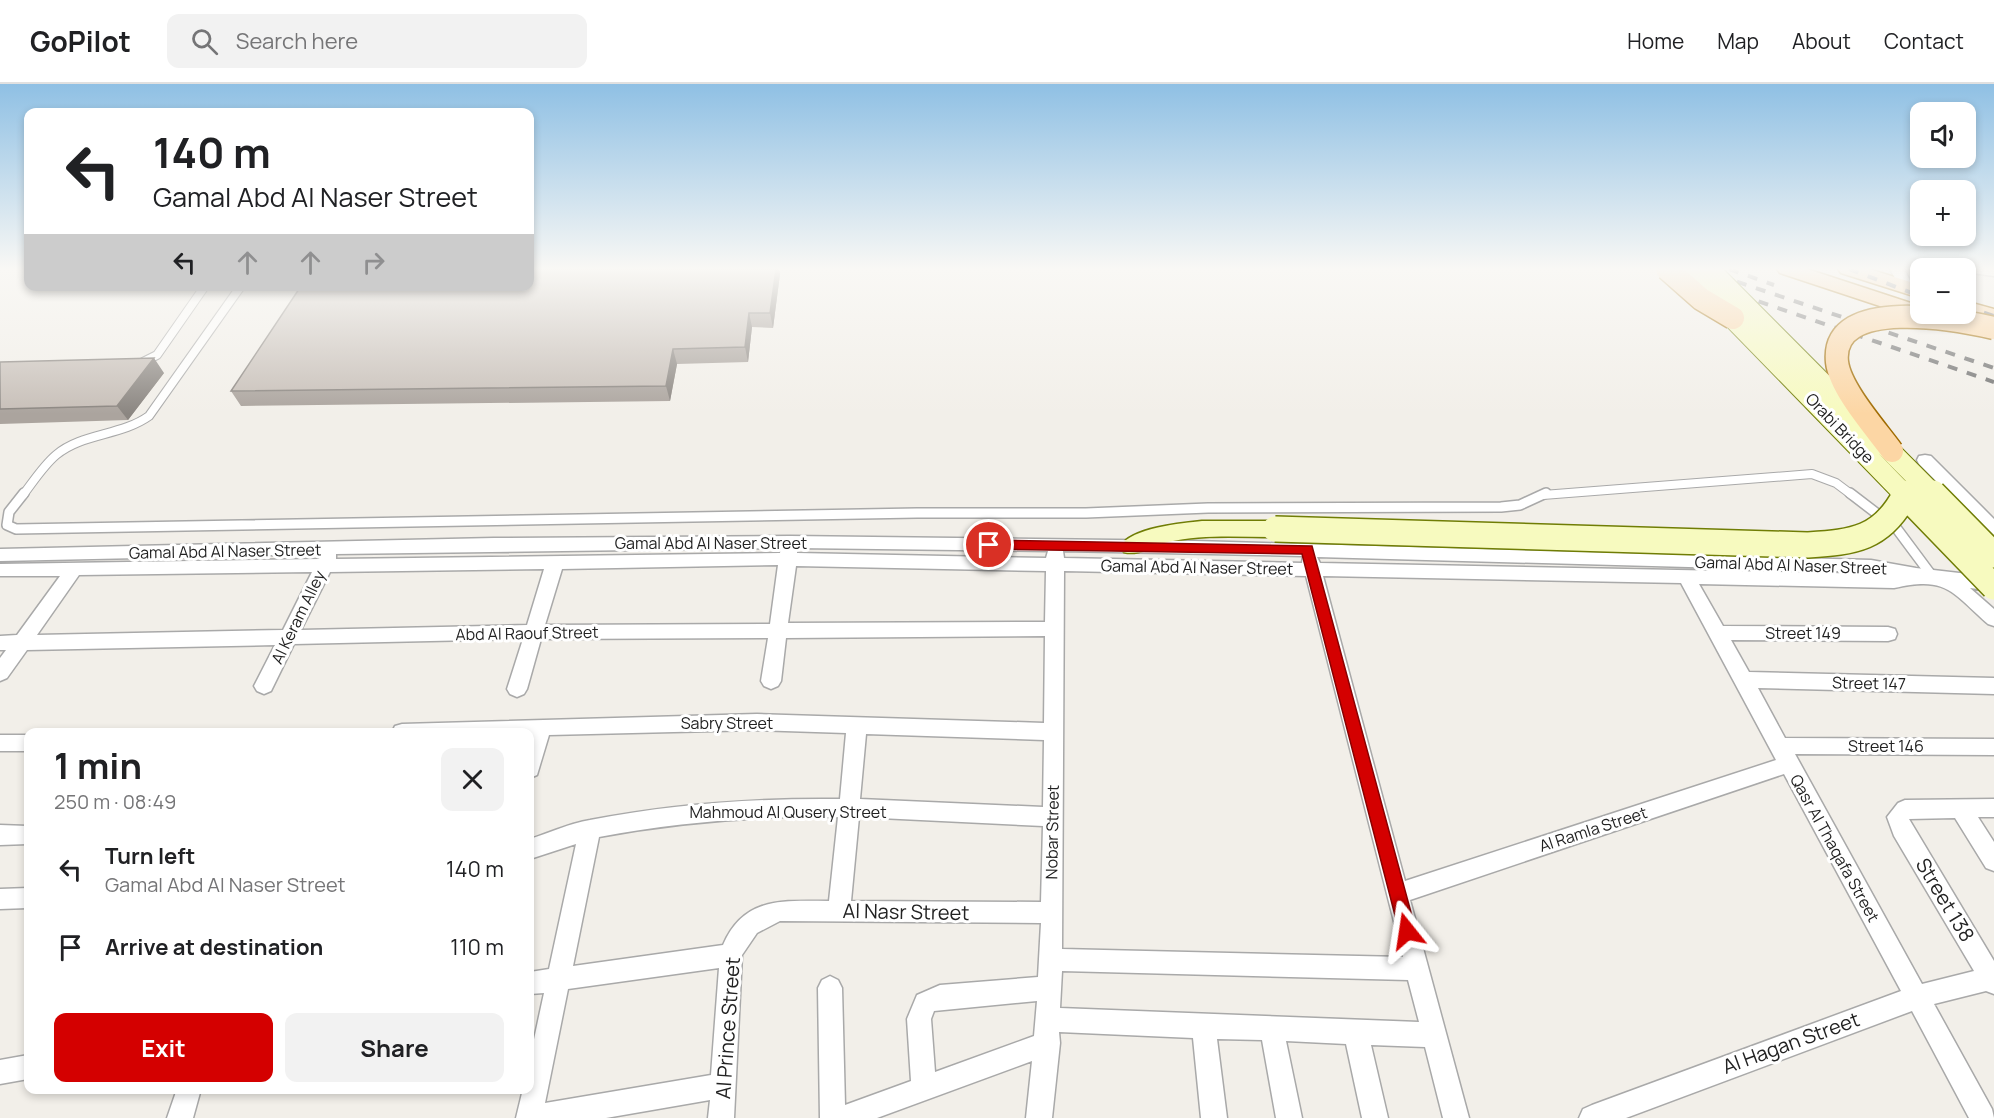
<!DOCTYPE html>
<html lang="en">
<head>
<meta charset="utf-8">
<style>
  :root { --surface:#fff; --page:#f2f2f2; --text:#202124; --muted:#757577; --line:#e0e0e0; --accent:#d40000 }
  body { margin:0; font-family:Manrope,sans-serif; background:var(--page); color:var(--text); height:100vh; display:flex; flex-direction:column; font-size:22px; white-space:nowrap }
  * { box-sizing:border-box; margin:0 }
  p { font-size:20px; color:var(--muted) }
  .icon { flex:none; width:33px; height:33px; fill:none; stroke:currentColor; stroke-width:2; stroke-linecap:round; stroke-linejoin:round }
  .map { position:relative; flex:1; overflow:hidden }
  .details { position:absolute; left:24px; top:644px; width:510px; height:366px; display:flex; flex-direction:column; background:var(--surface); border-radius:12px; box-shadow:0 3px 9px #0003 }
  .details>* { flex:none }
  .top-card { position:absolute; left:24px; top:24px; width:510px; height:183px; border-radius:12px; box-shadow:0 3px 9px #0003; background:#fff; color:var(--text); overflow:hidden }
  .fabs { position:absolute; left:1910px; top:18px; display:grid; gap:12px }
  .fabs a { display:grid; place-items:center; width:66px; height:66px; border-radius:12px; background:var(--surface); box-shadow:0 3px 9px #0003; font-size:30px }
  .pin { position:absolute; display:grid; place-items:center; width:51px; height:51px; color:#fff; margin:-26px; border:3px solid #fff; border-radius:50%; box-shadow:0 2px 6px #0007 }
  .me { position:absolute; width:66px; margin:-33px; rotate:345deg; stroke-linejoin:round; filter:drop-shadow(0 0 4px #0008) }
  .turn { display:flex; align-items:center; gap:21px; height:126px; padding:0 30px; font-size:27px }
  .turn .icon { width:78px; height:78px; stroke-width:2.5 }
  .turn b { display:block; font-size:42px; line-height:51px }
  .lanes { display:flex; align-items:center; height:57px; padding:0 30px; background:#0003; justify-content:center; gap:30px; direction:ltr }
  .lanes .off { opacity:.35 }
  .round { display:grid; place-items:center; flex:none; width:63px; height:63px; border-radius:12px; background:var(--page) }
  .overview { display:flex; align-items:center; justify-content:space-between; height:102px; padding:0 30px }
  h1 { font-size:36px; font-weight:700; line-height:45px }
  .action { display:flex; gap:12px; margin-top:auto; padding:12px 30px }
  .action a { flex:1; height:69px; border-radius:12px; background:var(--accent); color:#fff; font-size:24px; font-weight:700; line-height:69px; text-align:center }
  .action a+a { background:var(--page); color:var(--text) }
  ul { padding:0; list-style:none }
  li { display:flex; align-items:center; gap:18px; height:78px; padding:0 30px }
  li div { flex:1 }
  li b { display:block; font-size:22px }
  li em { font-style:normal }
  header { display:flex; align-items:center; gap:36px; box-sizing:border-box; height:84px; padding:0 30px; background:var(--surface); border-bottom:2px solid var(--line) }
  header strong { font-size:28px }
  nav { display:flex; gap:33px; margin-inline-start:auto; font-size:21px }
  .search { width:420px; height:54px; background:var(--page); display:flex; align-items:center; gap:15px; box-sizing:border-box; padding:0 21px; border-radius:12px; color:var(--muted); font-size:22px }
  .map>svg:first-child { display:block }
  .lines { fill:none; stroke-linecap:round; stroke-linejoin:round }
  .service-far1-casing { stroke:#a9a9a9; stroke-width:10 }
  .service-casing { stroke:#a9a9a9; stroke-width:12 }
  .minor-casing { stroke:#a9a9a9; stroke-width:3 }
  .secondary-casing { stroke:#707d05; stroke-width:3 }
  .primary-casing { stroke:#a06b00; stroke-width:3 }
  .service-far1 { stroke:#fff; stroke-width:8 }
  .service { stroke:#fff; stroke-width:9 }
  .minor { fill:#fff; fill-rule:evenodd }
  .secondary { fill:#f7fabf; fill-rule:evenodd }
  .primary { fill:#fcd6a4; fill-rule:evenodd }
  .rail { stroke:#707070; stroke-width:4; stroke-dasharray:10 10; stroke-linecap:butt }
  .secondary-bridge-far1-casing { stroke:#707d05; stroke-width:22; stroke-linecap:butt }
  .secondary-bridge-casing { stroke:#707d05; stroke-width:28; stroke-linecap:butt }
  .primary-bridge-casing { stroke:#a06b00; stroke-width:25; stroke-linecap:butt }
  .secondary-bridge-far1 { stroke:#f7fabf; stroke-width:20 }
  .secondary-bridge { stroke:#f7fabf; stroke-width:25 }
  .primary-bridge { stroke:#fcd6a4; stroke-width:22 }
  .wall { fill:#aba49e }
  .shaded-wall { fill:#8b8681 }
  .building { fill:#c7bfb8; stroke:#8b8681; stroke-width:1.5 }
  .route { fill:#d40000; stroke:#8a0000; stroke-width:1.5 }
  .labels { text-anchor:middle; stroke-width:6; stroke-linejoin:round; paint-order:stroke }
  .street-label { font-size:16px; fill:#222; stroke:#fff }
  .near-street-label { font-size:20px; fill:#222; stroke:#fff }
</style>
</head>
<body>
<header>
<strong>GoPilot</strong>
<div class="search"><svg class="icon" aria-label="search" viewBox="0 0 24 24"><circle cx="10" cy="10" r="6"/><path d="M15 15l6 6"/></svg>Search here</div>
<nav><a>Home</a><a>Map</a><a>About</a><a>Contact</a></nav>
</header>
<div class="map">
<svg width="1994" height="1034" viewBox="0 0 1994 1034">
  <rect width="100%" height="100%" fill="#f2efe9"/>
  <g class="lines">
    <defs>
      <path id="service-far1" d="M143,278L157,271L205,202
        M23,411C33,398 43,382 56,371C82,349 121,352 149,332L241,202
        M1543,411L1812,390L1836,399L1852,411"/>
      <path id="service" d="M24,409L9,428L7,441L16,445L917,429H1086L1208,424L1501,423L1520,421L1546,409
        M1850,409L1897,445L1932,492"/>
      <path id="minor" d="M1890,185H1904L1914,204L1912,207H1902Z
        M1965,185H1994V192L1972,189Z
        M1925,371L1931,372L1994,435V451L1988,449L1919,380L1917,376L1919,372Z
        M790,452L1195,457L1871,476L1916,484L1994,493V507L1970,504L1994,525V542L1988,540C1951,507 1946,492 1894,504L1699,500L1723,542L1888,543L1895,545L1897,550L1895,555L1888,557L1731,556L1749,588L1994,594V610L1758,604L1785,654L1994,655V671L1795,670L1922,900L1974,887L1894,752L1887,733L1898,719L1905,716L1994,715V733H1978L1994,758V787L1986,784L1955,734L1909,735L1994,877V910L1986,907L1934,920L1992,1025L1994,1034H1969L1912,927L1626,1034H1579L1583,1025L1592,1021L1901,907L1784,690L1410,816L1469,1034H1443L1425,963L1371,961L1388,1034H1362L1346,960L1286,957L1302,1034H1276L1262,956L1217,955L1227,1034H1201L1193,954L1059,948L1060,959L1052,1034H1026L1032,977L877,1034H820L818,904L822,896L830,892L838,896L842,904L845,1021L911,997L907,935L917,911L940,901L1038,893L1041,839L780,837L757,849L742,871L734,1034H708L710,1016L606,1034H516L523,1005H530V974L544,909L530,910V888L549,885L576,760L530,775V755C549,749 570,739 590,736C673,720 755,714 840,715L846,649L757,646L549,651L537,691L530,694V648H392L395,642L402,640L757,630L1044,639L1045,552L786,554L781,597L778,602L771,605L764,602L761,597L768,554L541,555L527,605L524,610L517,613L510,610L507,605L523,555L294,560L271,607L264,610L257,607L254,602L275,561L27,566L7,594L0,597V574L6,566H0V552L17,551L60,492H0V480L319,475L321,470L0,477V465L494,454ZM781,464L780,469L336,475V470ZM797,464L1048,467L1046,474L797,469ZM1063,467L1303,472L1302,479L1064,474ZM1317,473L1871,488L1879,490L1320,479ZM778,481L770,540L545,541L562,485ZM796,482L1046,487L1045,538L788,539ZM544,485L527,541L301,546L330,488ZM1064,487L1306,492L1403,873L1062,865ZM312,488L283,546L37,551L79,491ZM1323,492L1681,499L1776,676L1405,797ZM866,650L1044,656L1043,723L860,715ZM787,733H838L829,817C783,817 744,812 723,861L573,882L599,753C662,741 723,735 787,733ZM859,733L1043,742L1041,818L851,817ZM719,884L711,991L545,1019L568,905ZM1062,887L1408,896L1419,938L1060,924ZM1037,917L1034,952L935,988L931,935L934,927Z
        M0,651H28V667H0Z
        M0,741L28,742V760L0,761Z
        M28,804V824L0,825V805Z
        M28,971V995L0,1000V976Z
        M177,1005H201L193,1034H167Z"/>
      <path id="secondary" d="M1202,437H1275L1283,439L1286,445L1283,451L1275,453C1239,453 1203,450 1168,458C1153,461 1139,472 1124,468L1121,462C1131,444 1182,439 1202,437Z"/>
      <path id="primary" d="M1777,185H1807L1920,222V230H1930L1920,235L1913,233L1780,189Z
        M1838,185H1869L1920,201V214L1841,189Z
        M1965,217L1994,225V237L1965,229Z"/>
    </defs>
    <use href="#service-far1" class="service-far1-casing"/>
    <use href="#service" class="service-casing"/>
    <use href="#minor" class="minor-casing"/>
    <use href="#secondary" class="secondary-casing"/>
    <use href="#primary" class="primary-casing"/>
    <use href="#service-far1" class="service-far1"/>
    <use href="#service" class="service"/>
    <use href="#minor" class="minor"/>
    <use href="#secondary" class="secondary"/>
    <use href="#primary" class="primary"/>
    <path class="rail" d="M1664,185L1994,298
      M1699,185L1994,284
      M1729,185L1774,201
      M1849,185L1920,212
      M1965,222L1994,232"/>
    <defs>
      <path id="secondary-bridge-far1" d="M1685,185L1905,411
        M1709,185L1934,411"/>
      <path id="secondary-bridge" d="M1903,409L1994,503
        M1933,409L1994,471
        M1275,445L1808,461C1854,458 1882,455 1905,411"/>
      <path id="primary-bridge" d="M1667,185L1701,215L1733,234
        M1892,367C1876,345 1840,305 1837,278C1830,211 1959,236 1994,244"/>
    </defs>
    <use href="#secondary-bridge-far1" class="secondary-bridge-far1-casing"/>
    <use href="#secondary-bridge" class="secondary-bridge-casing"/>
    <use href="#primary-bridge" class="primary-bridge-casing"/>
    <use href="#secondary-bridge-far1" class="secondary-bridge-far1"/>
    <use href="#secondary-bridge" class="secondary-bridge"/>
    <use href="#primary-bridge" class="primary-bridge"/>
  </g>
  <path class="wall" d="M530,185H779L780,190L773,244L752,243L748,278L677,280L670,317L241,322L231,307Z
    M0,278L164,289L128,336L0,340Z"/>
  <path class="shaded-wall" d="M776,185H779L780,190L773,244L770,229Z
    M749,229L752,243L748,278L745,263Z
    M673,265L677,280L670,317L666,302Z
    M154,274L164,289L128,336L117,322Z"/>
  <path class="building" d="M530,185H776L770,229H749L745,263L673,265L666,302L231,307L301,202H530Z
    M154,274L117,322L0,325V278Z"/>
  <linearGradient id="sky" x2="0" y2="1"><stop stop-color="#8fc0e4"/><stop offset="0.56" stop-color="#f9f8f5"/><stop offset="1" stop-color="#f9f8f5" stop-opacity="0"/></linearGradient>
  <rect width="1994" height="330" fill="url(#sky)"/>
  <path class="route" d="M989,456L1312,462L1416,847L1413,853L1407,855L1401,853L1399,847L1302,470L989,465L982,461Z"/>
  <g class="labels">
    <g class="street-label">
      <text transform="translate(1840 344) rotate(46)" y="6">Orabi Bridge</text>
      <text x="711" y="465">Gamal Abd Al Naser Street</text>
      <text transform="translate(225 467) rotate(-1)" y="6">Gamal Abd Al Naser Street</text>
      <text transform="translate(1791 481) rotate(2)" y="6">Gamal Abd Al Naser Street</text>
      <text transform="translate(1197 483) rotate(1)" y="6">Gamal Abd Al Naser Street</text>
      <text transform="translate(298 533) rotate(-64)" y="6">Al Keram Alley</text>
      <text transform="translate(527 549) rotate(-1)" y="6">Abd Al Raouf Street</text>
      <text x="1803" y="555">Street 149</text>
      <text transform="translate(1869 599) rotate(1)" y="6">Street 147</text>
      <text x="727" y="645">Sabry Street</text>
      <text x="1886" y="668">Street 146</text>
      <text x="788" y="734">Mahmoud Al Qusery Street</text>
      <text transform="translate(1593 745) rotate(-18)" y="6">Al Ramla Street</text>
      <text transform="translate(1052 748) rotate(-89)" y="6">Nobar Street</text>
      <text transform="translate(1835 764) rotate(61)" y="6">Qasr Al Thaqafa Street</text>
    </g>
    <g class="near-street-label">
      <text transform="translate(1945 816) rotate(59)" y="7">Street 138</text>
      <text transform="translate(906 828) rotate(1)" y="7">Al Nasr Street</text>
      <text transform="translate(728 944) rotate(-86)" y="7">Al Prince Street</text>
      <text transform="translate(1791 959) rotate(-20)" y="7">Al Hagan Street</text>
    </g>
  </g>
</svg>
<div class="fabs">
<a><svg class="icon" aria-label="sound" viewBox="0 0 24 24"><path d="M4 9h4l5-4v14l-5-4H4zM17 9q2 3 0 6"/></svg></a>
<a>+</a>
<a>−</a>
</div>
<div class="pin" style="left:989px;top:461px;background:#d93025"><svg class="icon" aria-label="arrive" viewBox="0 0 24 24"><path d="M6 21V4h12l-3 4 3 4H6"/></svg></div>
<svg class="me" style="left:1407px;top:847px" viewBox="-20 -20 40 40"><path d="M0-17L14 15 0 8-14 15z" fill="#d40000" stroke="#fff" stroke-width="4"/></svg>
<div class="top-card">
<div class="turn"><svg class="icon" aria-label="left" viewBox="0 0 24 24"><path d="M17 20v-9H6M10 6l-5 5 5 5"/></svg><div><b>140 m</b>Gamal Abd Al Naser Street</div></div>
<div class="lanes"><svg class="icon" aria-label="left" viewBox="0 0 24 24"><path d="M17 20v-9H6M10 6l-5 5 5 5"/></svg><svg class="icon off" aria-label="ahead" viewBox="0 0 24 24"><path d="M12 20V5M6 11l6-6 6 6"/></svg><svg class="icon off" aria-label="ahead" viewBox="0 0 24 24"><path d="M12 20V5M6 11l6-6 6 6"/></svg><svg class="icon off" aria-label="right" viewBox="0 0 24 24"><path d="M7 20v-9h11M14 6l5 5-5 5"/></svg></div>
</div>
<section class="details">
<div class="overview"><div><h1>1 min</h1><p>250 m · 08:49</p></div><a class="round"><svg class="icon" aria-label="close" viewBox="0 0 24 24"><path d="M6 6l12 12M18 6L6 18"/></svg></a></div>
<ul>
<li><svg class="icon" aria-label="left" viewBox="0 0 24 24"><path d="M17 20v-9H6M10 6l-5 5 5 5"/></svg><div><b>Turn left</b><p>Gamal Abd Al Naser Street</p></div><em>140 m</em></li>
<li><svg class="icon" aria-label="arrive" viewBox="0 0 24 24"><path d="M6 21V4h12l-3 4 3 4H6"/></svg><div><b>Arrive at destination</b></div><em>110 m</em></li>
</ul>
<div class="action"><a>Exit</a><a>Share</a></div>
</section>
</div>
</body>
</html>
